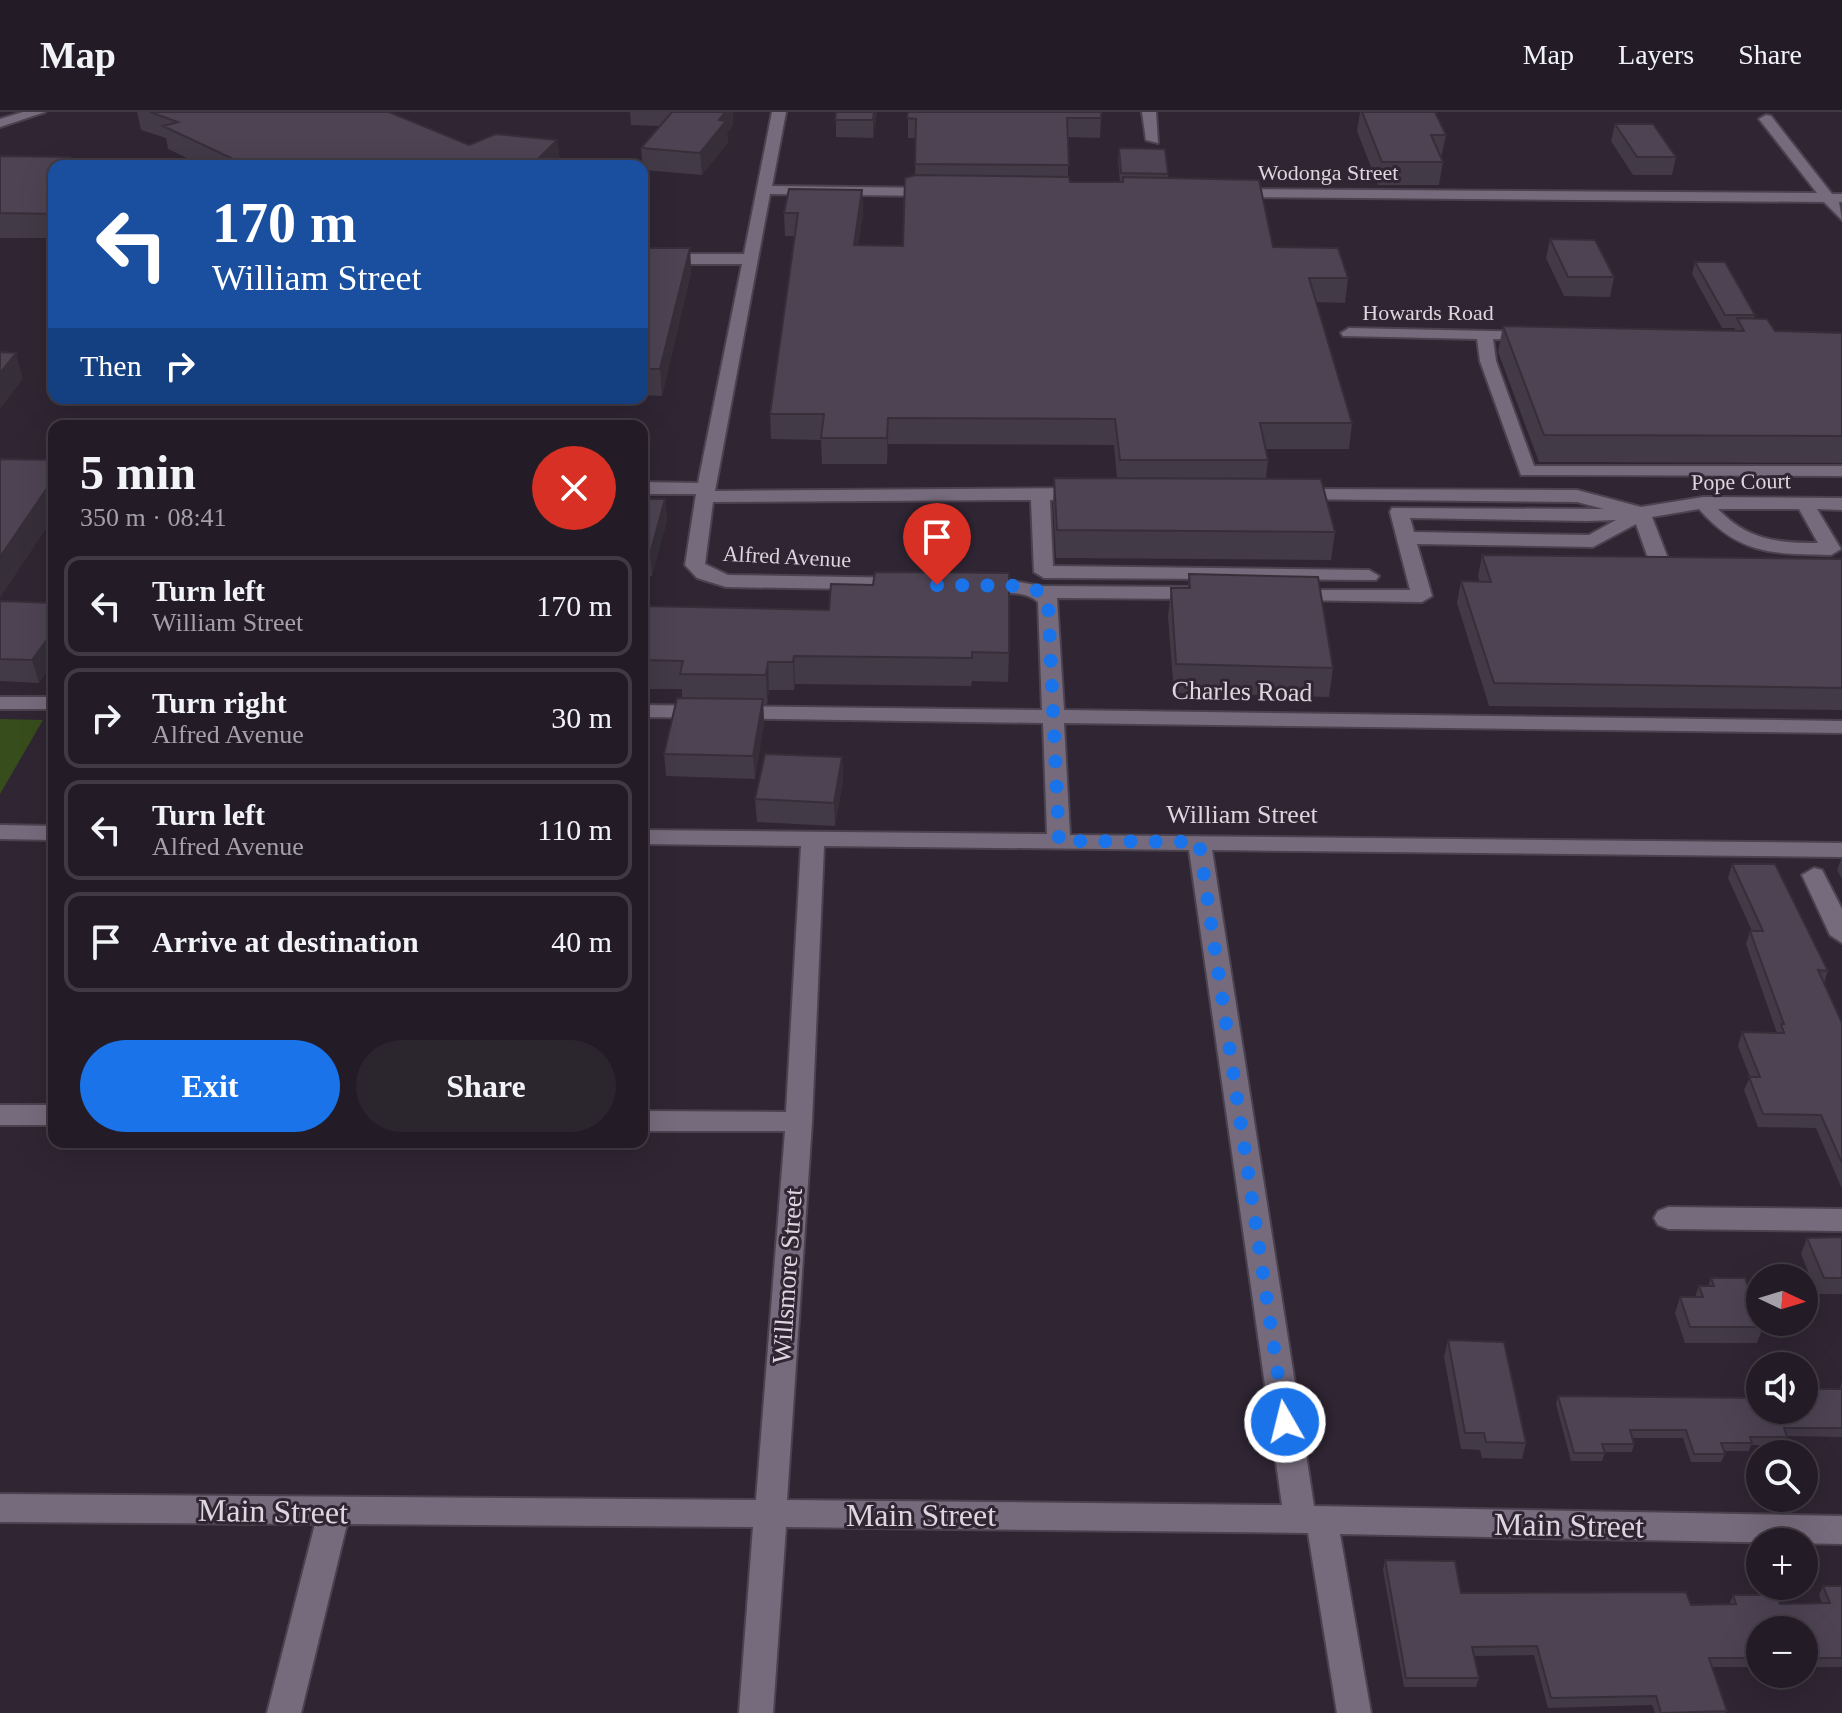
<!DOCTYPE html>
<html lang="en">
<head>
<meta charset="utf-8">
<style>
  :root { --surface:#231c26; --page:#2b252e; --text:#f1f3f6; --muted:#a3a1a7; --line:#403a43; --accent:#1a73e8 }
  body { margin:0; font-family:Georgia,serif; background:var(--page); color:var(--text); height:100vh; display:flex; flex-direction:column; font-size:30px; white-space:nowrap }
  * { box-sizing:border-box; margin:0 }
  p { font-size:26px; color:var(--muted) }
  .icon { flex:none; width:44px; height:44px; fill:none; stroke:currentColor; stroke-width:2; stroke-linecap:round; stroke-linejoin:round }
  .map { position:relative; flex:1; overflow:hidden }
  .side { position:absolute; left:48px; top:308px; width:600px; height:728px; display:flex; flex-direction:column; background:var(--surface); border-radius:16px; box-shadow:0 8px 32px #0002,0 0 0 2px var(--line) }
  .side>* { flex:none }
  .hud { position:absolute; left:48px; top:48px; width:600px; height:244px; border-radius:16px; box-shadow:0 8px 32px #0002,0 0 0 2px var(--line); background:#1a4fa0; color:#fff; overflow:hidden }
  .needle { width:52px; rotate:94deg }
  .controls { position:absolute; left:1746px; top:1152px; display:grid; gap:16px }
  .controls a { display:grid; place-items:center; width:72px; height:72px; border-radius:50%; background:var(--surface); box-shadow:0 8px 32px #0002,0 0 0 2px var(--line); font-size:40px }
  .pin { position:absolute; display:grid; place-items:center; width:68px; height:68px; color:#fff; margin:-82px -34px; border-radius:50% 50% 50% 0; rotate:-45deg; box-shadow:0 0 8px #0007 }
  .pin .icon { rotate:45deg }
  .me { position:absolute; width:88px; margin:-44px; rotate:352deg; stroke-linejoin:round; filter:drop-shadow(0 0 6px #0008) }
  .turn { display:flex; align-items:center; gap:28px; height:168px; padding:0 32px; font-size:36px }
  .turn .icon { width:104px; height:104px; stroke-width:2.5 }
  .turn b { display:block; font-size:56px; line-height:68px }
  .then { display:flex; align-items:center; height:76px; padding:0 32px; background:#0003; gap:16px; font-size:30px }
  .round { display:grid; place-items:center; flex:none; width:84px; height:84px; border-radius:42px; background:var(--page) }
  .overview { display:flex; align-items:center; justify-content:space-between; height:136px; padding:0 32px }
  h1 { font-size:48px; font-weight:700; line-height:60px }
  .cta { display:flex; gap:16px; margin-top:auto; padding:16px 32px }
  .cta a { flex:1; height:92px; border-radius:48px; background:var(--accent); color:#fff; font-size:32px; font-weight:700; line-height:92px; text-align:center }
  .cta a+a { background:var(--page); color:var(--text) }
  ul { padding:0; list-style:none }
  li { display:flex; align-items:center; gap:24px; height:100px; margin:0 16px 12px; padding:0 16px; border:4px solid var(--line); border-radius:16px }
  li div { flex:1 }
  li b { display:block; font-size:30px }
  li em { font-style:normal }
  header { display:flex; align-items:center; gap:48px; box-sizing:border-box; height:112px; padding:0 40px; background:var(--surface); border-bottom:2px solid var(--line) }
  header strong { font-size:38px }
  nav { display:flex; gap:44px; margin-inline-start:auto; font-size:28px }
  .map>svg:first-child { display:block }
  .green { fill:#384d1c }
  .lines { fill:none; stroke-linecap:round; stroke-linejoin:round }
  .minor-casing { stroke:#4a424e; stroke-width:4 }
  .minor { fill:#766b7c; fill-rule:evenodd }
  .wall { fill:#423a47 }
  .shaded-wall { fill:#362f3a }
  .building { fill:#4d4353; stroke:#362f3a; stroke-width:2 }
  .route { stroke:#1a73e8; stroke-width:14; stroke-dasharray:0 25.2 }
  .labels { text-anchor:middle; stroke-width:6; stroke-linejoin:round; paint-order:stroke }
  .far-street-label { font-size:22px; fill:#dcd6e0; stroke:#2f2533 }
  .street-label { font-size:26px; fill:#dcd6e0; stroke:#2f2533 }
  .near-street-label { font-size:32px; fill:#dcd6e0; stroke:#2f2533 }
</style>
</head>
<body>
<header>
<strong>Map</strong>
<nav><a>Map</a><a>Layers</a><a>Share</a></nav>
</header>
<div class="map">
<svg width="1842" height="1601" viewBox="0 0 1842 1601">
  <rect width="100%" height="100%" fill="#2f2533"/>
  <path class="green" d="M0,607L43,608L0,682Z"/>
  <g class="lines">
    <defs>
      <path id="minor" d="M23,0H45L0,15V7Z
        M772,0H786L772,74L936,76L943,80L936,84L770,82L715,379L1085,376L1092,378V386L1050,388L1053,454L1369,458L1379,464L1376,468L1044,466L1034,460L1031,388L713,390L705,452L728,463L907,466L917,472L907,478L726,475L697,466L685,453L696,382H642V370L698,371L742,152H642V142H744Z
        M1142,0H1156L1158,31L1146,28Z
        M1766,3L1771,4L1832,82H1842V90H1839L1842,108L1824,90L1228,85L1221,81L1228,77L1817,81L1759,7Z
        M1349,216L1538,220V226L1532,228L1493,227L1496,249L1534,354H1842V364L1521,363L1480,249L1477,227L1343,224L1341,221Z
        M1294,377L1577,378L1641,395L1703,385L1842,386V398L1817,397L1841,437L1831,443C1774,442 1739,443 1699,397L1652,405L1669,449L1659,455L1649,449L1636,412L1593,435L1417,432L1432,484L1422,490L1290,488L1280,482L1283,478H1410L1390,400L1392,396L1604,397L1577,390L1287,387L1285,383ZM1718,397H1799L1818,431C1778,431 1747,428 1718,397ZM1410,406L1587,409L1616,408L1589,423L1414,420Z
        M1007,468L1041,474L1201,475L1211,481L1201,487L1057,486L1064,598L1842,609V621L1064,611L1070,723L1842,731V745L1212,738L1314,1394L1842,1404V1432L1340,1422L1371,1601H1337L1308,1421L786,1415L773,1601H739L753,1415L347,1412L301,1601H267L315,1412L0,1410V1382L756,1388L785,1019H642V999L786,1000L801,734L642,732V718L1047,722L1043,611L642,605V593L1042,598L1038,490C1017,472 984,489 969,474L979,468ZM824,734L1189,738L1282,1393L787,1388L812,1010Z
        M0,585H54V597H0Z
        M0,713L54,714V728L0,727Z
        M1814,756L1822,758L1842,797V831L1830,823L1802,763Z
        M0,993H54V1013H0Z
        M1668,1095L1842,1097V1119L1668,1117L1658,1113L1654,1106L1658,1099Z"/>
    </defs>
    <use href="#minor" class="minor-casing"/>
    <use href="#minor" class="minor"/>
  </g>
  <path class="wall" d="M137,0H389L469,33L557,28L560,50L556,54H204L168,37L166,26L141,18Z
    M630,0H734L733,2V13L727,21L728,30L702,63L643,58L641,36L660,14L631,13Z
    M836,0H877L873,26L836,25Z
    M908,0L1101,6L1100,26L1068,25V65L1070,70H1120L1118,48L1119,36L1168,62V66L1273,135L1348,166L1345,191L1316,190L1352,311L1349,337H1265L1268,348L1266,367L1335,420L1331,448L1056,446L1053,393L1054,366H1117L1114,333L888,332L887,352H822L821,328L771,327L770,302L795,124H785L784,101L862,78L863,101L858,133L903,134L915,63L916,26H908Z
    M1360,0H1435L1446,23L1441,46L1443,50L1439,73H1378L1357,19Z
    M1615,12L1676,45L1672,63H1633L1611,29Z
    M0,44L54,54V126H0Z
    M1550,127L1614,165L1610,185L1564,184L1546,146Z
    M642,136H690L691,161L662,284L642,283Z
    M1695,150L1755,203L1754,206L1775,219L1842,221V351L1539,350L1498,240L1503,214L1734,219L1735,216H1722L1692,162Z
    M642,387H665L667,408L652,464L642,463Z
    M1482,443L1842,447V598L1489,594L1457,491L1461,469L1480,470L1478,465Z
    M1189,462L1333,556L1329,585L1174,581L1168,505L1171,476H1188Z
    M0,489L54,491L39,571L0,569Z
    M642,494L1009,541L1008,570L972,569L971,574L795,572L794,578H769L767,592H763L764,610L755,667L666,664L664,642L682,586V577H642Z
    M842,645L843,668L835,714L757,710L755,687Z
    M1842,745V767L1837,758Z
    M1732,752L1828,859L1824,871L1842,911V1077L1816,1016L1758,1015L1744,978L1750,965L1738,934L1742,920L1777,921L1746,832L1750,819H1752L1728,766Z
    M1842,1125V1182H1817L1801,1142L1807,1126Z
    M1711,1166L1763,1215L1757,1231H1685L1675,1201L1680,1185H1695L1699,1174H1708Z
    M1448,1228L1526,1331L1522,1347L1482,1346L1480,1338L1461,1337L1444,1245Z
    M1842,1269V1325L1787,1324L1784,1333H1751L1749,1339H1723L1725,1342L1721,1350H1691L1683,1326H1633L1634,1332L1632,1340H1605L1602,1349H1571L1556,1292L1558,1284L1760,1298L1807,1293L1804,1285L1807,1277H1840Z
    M1385,1448L1461,1481L1691,1493H1729L1733,1483L1780,1492L1822,1491L1819,1483L1823,1474H1842V1555H1804V1518H1760V1555H1712L1727,1599L1725,1601H1655L1652,1593L1548,1596L1534,1543L1474,1544L1479,1566L1476,1575H1404L1383,1458Z"/>
  <path class="shaded-wall" d="M724,0H734L733,2V13L727,21L728,30L702,63L700,41Z
    M874,0H877L873,26V8Z
    M557,28L560,50L556,54H531Z
    M70,45L72,54H62Z
    M862,78L863,101L855,157L854,133Z
    M690,136L691,161L662,284L660,257Z
    M16,241L23,267L0,297V261Z
    M888,306V332L887,352V326Z
    M54,366V405L0,486V445Z
    M665,387L667,408L652,464L650,442Z
    M54,518V549L39,571L32,548Z
    M794,544L795,572L794,578L793,550Z
    M768,550L769,578L767,592L766,563Z
    M763,587L764,610L755,667L753,644Z
    M842,645L843,668L835,714L834,691Z"/>
  <path class="building" d="M150,0H389L469,33L496,22L557,28L531,54L519,52L518,54H248L163,14L178,10Z
    M672,0H725L719,8L726,9L700,41L641,36Z
    M836,0H874L873,8H835Z
    M908,0H1101V6H1067L1069,53L915,52L916,7L907,6Z
    M1362,0H1435L1446,23H1431L1443,50H1382Z
    M1615,12H1653L1676,45H1637Z
    M1119,36L1165,37L1168,62L1121,61Z
    M0,44L70,45L62,54H54V63L50,68H54V102L0,101Z
    M915,63L1069,65L1070,70H1123V65L1259,68L1273,135L1338,136L1348,166H1309L1352,311H1260L1268,348H1120L1115,307L888,306L887,326H821L824,302H770L798,101H784L789,77L862,78L854,133L903,134L905,66Z
    M1550,127L1595,128L1614,165H1568Z
    M642,136H690L660,257H642Z
    M1695,150H1725L1755,203H1725Z
    M1737,206L1767,207L1775,219L1842,221V324L1544,323L1503,214L1744,219Z
    M0,240L16,241L0,261Z
    M0,347L54,348V366L0,445Z
    M1054,366L1321,367L1335,420L1057,418Z
    M642,387H665L650,442H642Z
    M1482,443L1842,447V576L1494,571L1461,469L1491,470Z
    M875,460L1009,461V541L972,540V546L794,544L793,550H768L766,563L680,562L683,549L642,548V494L829,498L831,472L873,473Z
    M1189,462L1318,465L1333,556L1176,552L1171,476H1190Z
    M0,489L54,491V518L32,548L0,547Z
    M677,586L763,587L753,644L664,642Z
    M765,642L842,645L834,691L755,687Z
    M1732,752H1775L1828,859L1818,858L1842,911V1051L1821,1003L1763,1002L1749,965H1760L1742,920L1784,921L1781,912H1784L1750,819H1763Z
    M1842,1125V1166H1824L1807,1126Z
    M1711,1166H1745L1760,1207V1210H1761L1763,1215H1690L1680,1185H1703L1699,1174H1714Z
    M1448,1228L1504,1230L1526,1331L1486,1330L1484,1321H1465Z
    M1807,1277H1842V1316H1784L1787,1325H1750L1752,1331H1721L1725,1342H1694L1686,1318H1630L1634,1332H1602L1605,1341H1574L1558,1284L1758,1286L1760,1298H1804V1294L1814,1293Z
    M1385,1448L1455,1449L1461,1481L1686,1480L1691,1493L1736,1492L1733,1483H1777L1780,1492L1830,1491L1823,1474H1842V1546H1804V1518H1760V1546H1709L1727,1599L1661,1601L1656,1584L1551,1586L1537,1534L1472,1535L1479,1566H1406Z"/>
  <g class="lines">
    <path class="route" d="M937,473L1027,474L1040,480L1048,488L1059,729L1199,730L1285,1310"/>
  </g>
  <g class="labels">
    <g class="far-street-label">
      <text x="1328" y="68">Wodonga Street</text>
      <text x="1428" y="208">Howards Road</text>
      <text transform="translate(1741 369) rotate(-1)" y="8">Pope Court</text>
      <text transform="translate(787 444) rotate(3)" y="8">Alfred Avenue</text>
    </g>
    <g class="street-label">
      <text transform="translate(1242 579) rotate(1)" y="9">Charles Road</text>
      <text x="1242" y="711">William Street</text>
      <text transform="translate(787 1164) rotate(-86)" y="9">Willsmore Street</text>
    </g>
    <g class="near-street-label">
      <text transform="translate(273 1399) rotate(1)" y="11">Main Street</text>
      <text x="921" y="1414">Main Street</text>
      <text transform="translate(1569 1413) rotate(1)" y="11">Main Street</text>
    </g>
  </g>
</svg>
<div class="controls">
<a><svg class="needle" viewBox="-14 -14 28 28"><path d="M0-13l5 13h-10z" fill="#e53935"/><path d="M0 13l5-13h-10z" fill="#a3a1a7"/></svg></a>
<a><svg class="icon" aria-label="sound" viewBox="0 0 24 24"><path d="M4 9h4l5-4v14l-5-4H4zM17 9q2 3 0 6"/></svg></a>
<a><svg class="icon" aria-label="search" viewBox="0 0 24 24"><circle cx="10" cy="10" r="6"/><path d="M15 15l6 6"/></svg></a>
<a>+</a>
<a>−</a>
</div>
<div class="pin" style="left:937px;top:473px;background:#d93025"><svg class="icon" aria-label="arrive" viewBox="0 0 24 24"><path d="M6 21V4h12l-3 4 3 4H6"/></svg></div>
<svg class="me" style="left:1285px;top:1310px" viewBox="-20 -20 40 40"><circle r="17" fill="#1a73e8" stroke="#fff" stroke-width="3"/><path d="M0-11L8 9 0 5-8 9z" fill="#fff"/></svg>
<div class="hud">
<div class="turn"><svg class="icon" aria-label="left" viewBox="0 0 24 24"><path d="M17 20v-9H6M10 6l-5 5 5 5"/></svg><div><b>170 m</b>William Street</div></div>
<div class="then">Then<svg class="icon" aria-label="right" viewBox="0 0 24 24"><path d="M7 20v-9h11M14 6l5 5-5 5"/></svg></div>
</div>
<section class="side">
<div class="overview"><div><h1>5 min</h1><p>350 m · 08:41</p></div><a class="round" style="background:#d93025;color:#fff"><svg class="icon" aria-label="close" viewBox="0 0 24 24"><path d="M6 6l12 12M18 6L6 18"/></svg></a></div>
<ul>
<li><svg class="icon" aria-label="left" viewBox="0 0 24 24"><path d="M17 20v-9H6M10 6l-5 5 5 5"/></svg><div><b>Turn left</b><p>William Street</p></div><em>170 m</em></li>
<li><svg class="icon" aria-label="right" viewBox="0 0 24 24"><path d="M7 20v-9h11M14 6l5 5-5 5"/></svg><div><b>Turn right</b><p>Alfred Avenue</p></div><em>30 m</em></li>
<li><svg class="icon" aria-label="left" viewBox="0 0 24 24"><path d="M17 20v-9H6M10 6l-5 5 5 5"/></svg><div><b>Turn left</b><p>Alfred Avenue</p></div><em>110 m</em></li>
<li><svg class="icon" aria-label="arrive" viewBox="0 0 24 24"><path d="M6 21V4h12l-3 4 3 4H6"/></svg><div><b>Arrive at destination</b></div><em>40 m</em></li>
</ul>
<div class="cta"><a>Exit</a><a>Share</a></div>
</section>
</div>
</body>
</html>
